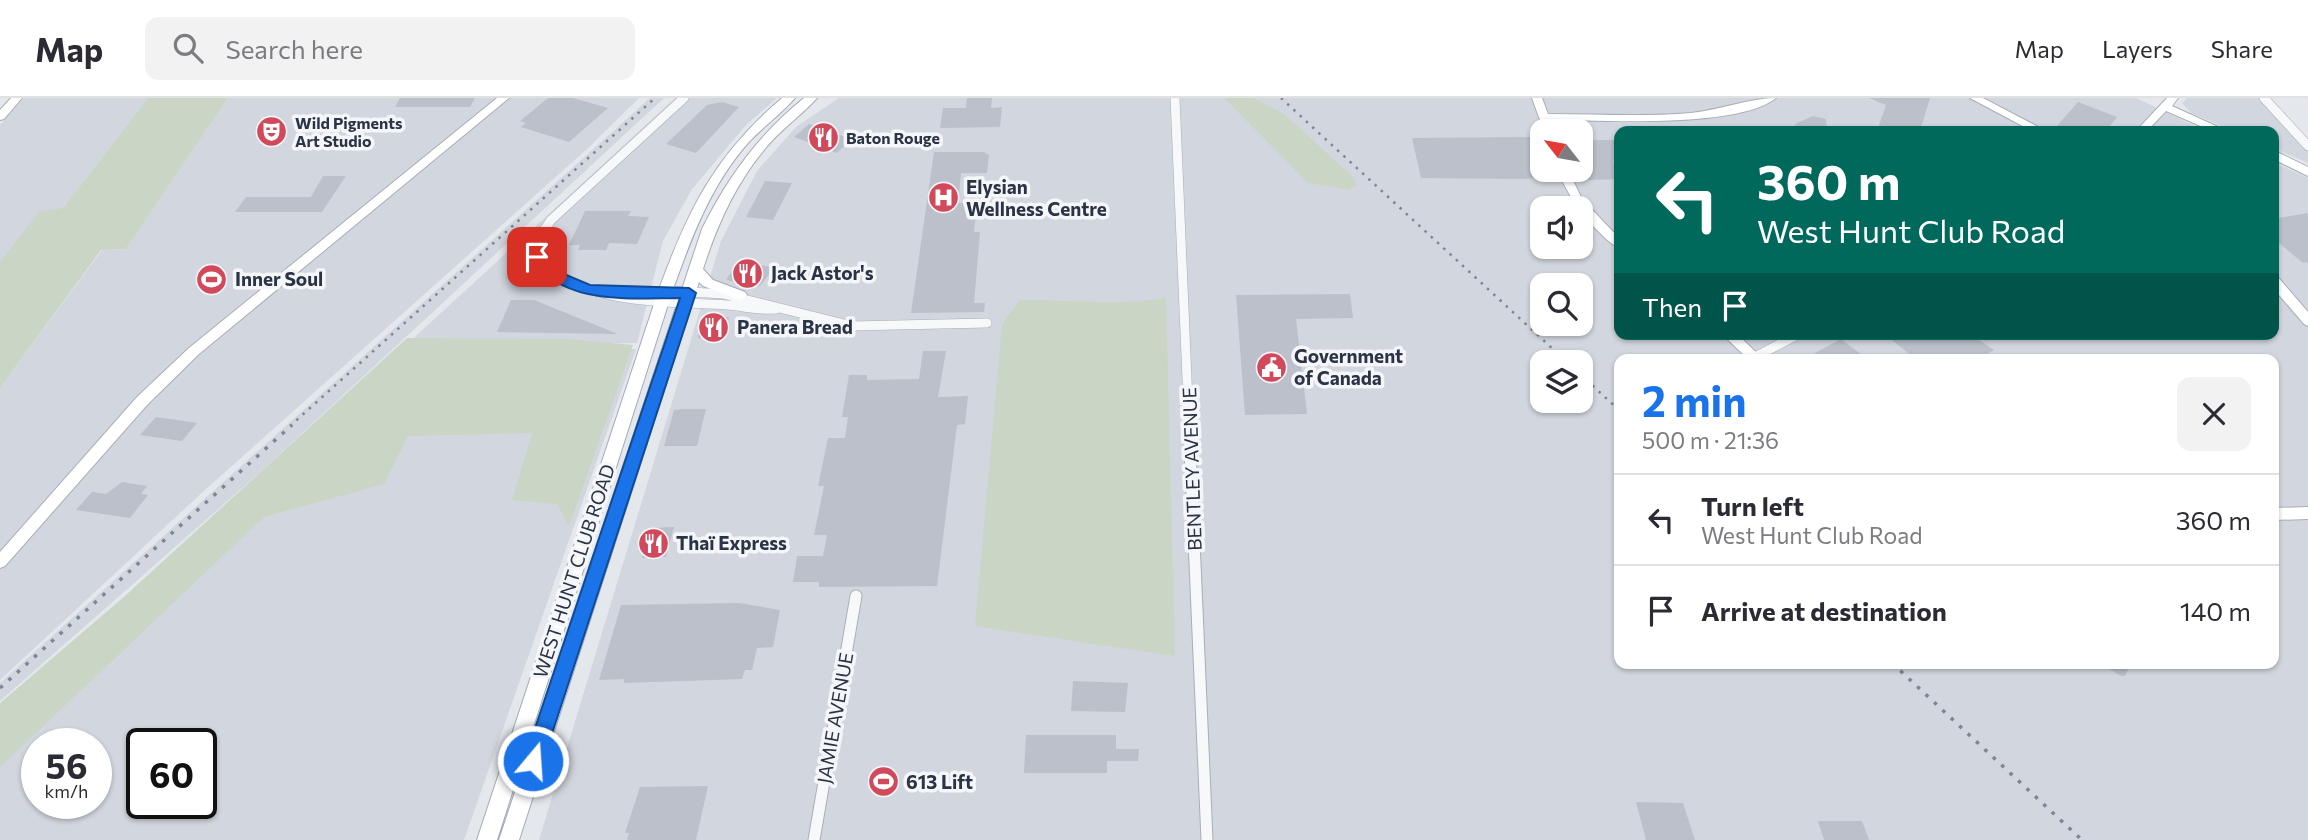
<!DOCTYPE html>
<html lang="en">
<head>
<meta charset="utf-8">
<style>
  :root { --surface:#fff; --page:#f2f2f3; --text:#2b2b33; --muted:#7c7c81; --line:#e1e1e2; --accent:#1a73e8 }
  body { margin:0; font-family:Commissioner,sans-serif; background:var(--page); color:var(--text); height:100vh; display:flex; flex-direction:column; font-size:26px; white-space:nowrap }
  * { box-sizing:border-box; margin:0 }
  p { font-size:23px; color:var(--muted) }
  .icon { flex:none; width:38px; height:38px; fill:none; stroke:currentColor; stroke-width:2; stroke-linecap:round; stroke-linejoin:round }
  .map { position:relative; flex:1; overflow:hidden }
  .drawer { position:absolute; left:1614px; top:256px; width:665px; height:315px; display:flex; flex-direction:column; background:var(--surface); border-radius:14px; box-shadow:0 2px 5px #0004 }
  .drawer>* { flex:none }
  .banner { position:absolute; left:1614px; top:28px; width:665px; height:214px; border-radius:14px; box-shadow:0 2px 5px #0004; background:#00695c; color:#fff; overflow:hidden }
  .needle { width:46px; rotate:301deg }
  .tools { position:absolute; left:1530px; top:21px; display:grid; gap:14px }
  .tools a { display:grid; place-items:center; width:63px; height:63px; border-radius:14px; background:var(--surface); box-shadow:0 2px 5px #0004; font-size:35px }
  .speed { position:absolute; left:21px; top:630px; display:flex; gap:14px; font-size:35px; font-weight:700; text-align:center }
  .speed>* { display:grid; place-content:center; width:91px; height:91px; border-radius:50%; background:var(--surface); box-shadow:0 2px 5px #0004; line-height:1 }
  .speed small { font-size:18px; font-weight:400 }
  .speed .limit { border:4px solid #111; border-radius:10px; background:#fff; color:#111 }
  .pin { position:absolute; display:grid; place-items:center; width:60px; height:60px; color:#fff; margin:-30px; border-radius:14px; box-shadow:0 4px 10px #0006 }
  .me { position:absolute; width:77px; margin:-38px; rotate:18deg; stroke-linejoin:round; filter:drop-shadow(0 0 5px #0008) }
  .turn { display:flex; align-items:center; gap:24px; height:147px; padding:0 28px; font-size:32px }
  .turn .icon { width:91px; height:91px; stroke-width:2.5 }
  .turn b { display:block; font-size:49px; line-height:60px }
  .then { display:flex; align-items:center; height:66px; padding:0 28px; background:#0003; gap:14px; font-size:26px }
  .round { display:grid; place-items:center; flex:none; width:74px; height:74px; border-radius:14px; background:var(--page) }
  .summary { display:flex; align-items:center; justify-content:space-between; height:119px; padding:0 28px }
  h1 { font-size:42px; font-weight:700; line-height:52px; color:var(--accent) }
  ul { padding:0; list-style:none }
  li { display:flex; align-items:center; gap:21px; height:91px; padding:0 28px; border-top:2px solid var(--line) }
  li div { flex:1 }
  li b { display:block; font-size:26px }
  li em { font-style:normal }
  header { display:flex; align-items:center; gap:42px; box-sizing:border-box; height:98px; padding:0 35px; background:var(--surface); border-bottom:2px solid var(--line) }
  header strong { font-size:33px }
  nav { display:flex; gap:38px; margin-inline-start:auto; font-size:24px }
  .search { width:490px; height:63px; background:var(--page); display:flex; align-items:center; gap:18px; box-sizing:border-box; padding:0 24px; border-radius:14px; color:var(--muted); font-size:26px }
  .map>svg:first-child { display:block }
  .built { fill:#d2d6de; fill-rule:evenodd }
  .green { fill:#c9d6c5 }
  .building { fill:#bbc0ca }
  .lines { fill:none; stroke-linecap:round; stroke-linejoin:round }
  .street-far1-casing { stroke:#a9aeb7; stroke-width:10 }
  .street-casing { stroke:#a9aeb7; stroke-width:13 }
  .secondary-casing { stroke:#a9aeb7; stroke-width:2 }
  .primary-casing { stroke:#a3abb8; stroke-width:2 }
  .street-far1 { stroke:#f7f8fa; stroke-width:9 }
  .street { stroke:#f7f8fa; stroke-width:11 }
  .secondary { fill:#fff; fill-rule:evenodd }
  .primary { fill:#fff; fill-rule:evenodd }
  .rail-far1 { stroke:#7d8696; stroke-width:2.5; stroke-dasharray:2.5 6; stroke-linecap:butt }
  .rail { stroke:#7d8696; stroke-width:3.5; stroke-dasharray:3.5 8; stroke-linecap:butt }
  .route { fill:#1a73e8; stroke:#114b97; stroke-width:2 }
  .labels { text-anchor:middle; stroke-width:7; stroke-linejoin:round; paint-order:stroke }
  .far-poi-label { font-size:16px; font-weight:bold; fill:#2b3445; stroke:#f4f6f9; text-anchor:start }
  .poi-label { font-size:19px; font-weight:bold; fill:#2b3445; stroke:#f4f6f9; text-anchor:start }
  .street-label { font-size:19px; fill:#2b3445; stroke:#f4f6f9 }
</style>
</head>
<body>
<header>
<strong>Map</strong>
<div class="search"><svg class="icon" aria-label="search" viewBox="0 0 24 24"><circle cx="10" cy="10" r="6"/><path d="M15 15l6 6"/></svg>Search here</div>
<nav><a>Map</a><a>Layers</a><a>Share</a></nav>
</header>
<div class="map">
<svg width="2308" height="742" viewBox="0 0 2308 742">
  <rect width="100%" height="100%" fill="#e4e7ec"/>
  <path class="built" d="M24,0H148L63,110L0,164V27Z
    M228,0H639L587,51L206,391L0,582V290L102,152L126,151Z
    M650,0H664L258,376L0,603V585Z
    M675,0H777L747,26L692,91L663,143L637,245L405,248Z
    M839,0H2136L2205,33H1619V236H2273V64L2308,80V742H539L721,143L757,73L796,29ZM1542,33H1580V72H1542ZM1542,110H1580V149H1542ZM1542,187H1580V226H1542ZM1619,261H2273V565H1619ZM1542,264H1580V303H1542Z
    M2187,0H2271L2308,43V65L2273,50V33H2234L2191,15L2182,5Z
    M636,251L464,742H0V667L403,252ZM37,646H96V705H37ZM142,646H201V705H142Z"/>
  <path class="green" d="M148,0H228L126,151L101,152L0,290V164L39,114L63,110Z
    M1224,0H1253L1284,16L1354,80L1356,87L1349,92L1308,85Z
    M1166,200L1175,558L975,528L1002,226L1020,202C1068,202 1121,208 1166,200Z
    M407,240L566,241L633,247L569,428L557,406L512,402L532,335L408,338L384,386L264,419L0,669V605L125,498Z"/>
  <path class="building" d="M400,0H475L470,9H395Z
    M548,0H573L608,10L569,44L521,29L526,25L520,23Z
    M967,0H992L991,10L1002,9L1000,29L940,30L943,10H966Z
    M1869,0H1930L1920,33H1877L1886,7Z
    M722,4L739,9L696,55L666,46L707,7Z
    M2078,4L2117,19L2106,33H2069L2057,28Z
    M1813,18L1826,21L1827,33H1796L1795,26Z
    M809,26L851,41L837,55L794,39Z
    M1530,39L1543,78L1527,81L1421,80L1412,40Z
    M1589,42H1619V62H1613L1619,81L1588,82L1580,60V45H1590Z
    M934,54H984L989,57L987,75H961L958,105H977L974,134H980L974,205H985L984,214L911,215Z
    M323,78H346L322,114H235L246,99H311Z
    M765,83L792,85L773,122L746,119Z
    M585,113H631L628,118L649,119L637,146L609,145L606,152H578L580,147H569Z
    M2308,115V164L2303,165L2273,140V121Z
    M739,162L774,170L760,188L726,182Z
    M1350,196L1353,220L1296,221L1307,316L1245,317L1236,197Z
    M511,202H534L618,236L497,234Z
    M703,219H729L724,239L698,240Z
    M1884,236H1971L1994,252L1979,261H1916Z
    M1841,241L1867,261H1804Z
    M923,253H946L938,299L968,298L965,326L957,327L937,488L819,489V484H793L797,458H823L827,437H814L824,388H818L828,340H845L848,319H842L849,277H867V282L919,281Z
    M684,311H706L697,348H664L674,312Z
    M156,319L197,325L182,343L140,337Z
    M122,384L147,388L141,396L148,397L130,420L76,412L92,394L106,396Z
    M674,429L666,459L642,460L652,430Z
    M739,505L780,512L773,549L757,550L752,572H745L742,581L624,585V581L599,582L621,507Z
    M2099,565H2131L2125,578H2121Z
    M1073,583L1128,585L1125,614L1071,613Z
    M1026,637H1116V651H1139L1138,663H1107V675H1024Z
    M708,688L696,742H627L629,735H625L640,689Z
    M1636,704L1683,705L1695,742H1646Z
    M1818,723H1862L1869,742H1824Z"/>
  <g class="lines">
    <defs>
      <path id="street-far1" d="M684,0L551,122L538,141L537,159C583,208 666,203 727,207C744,208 759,213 776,211
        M1175,0L1189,328
        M2264,0L2308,48
        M618,195L676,193L723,196L852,228L987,225
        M1755,259L1799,236"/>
      <path id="street" d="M1189,327L1207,742
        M814,742L856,498"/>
      <path id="secondary" d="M11,0H22L4,21L0,22V12Z
        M497,0H509L199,256L147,307L5,468L0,470V454L137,299L189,250Z
        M1532,0H1542L1548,16C1595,16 1643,19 1691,15C1719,12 1750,0 1776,0C1737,31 1602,22 1551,22L1554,33H1544Z
        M1970,0H1983L2046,33H2032Z
        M2167,0H2178L2172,8L2227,33H2212L2166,13L2147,33H2136Z
        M2273,52L2308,69V78L2273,61Z
        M1556,72H1568L1582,101L1619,140V151L1606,141L1581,116L1580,110H1577Z
        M2273,177L2277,178L2308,214V228L2304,226L2273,190Z
        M1722,236H1737L1763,261H1748Z
        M2308,409V421L2273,422V410Z"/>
      <path id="primary" d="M782,0H795C781,16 763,29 748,45C710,88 691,141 672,194L497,742H477L658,194C688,112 714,58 782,0Z
        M804,0H817C803,16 784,29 769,46C737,83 718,124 703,171L713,182L745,194L747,197L740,202L703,188L699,184L519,742H499L702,131C727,80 759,36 804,0Z"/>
    </defs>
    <use href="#street-far1" class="street-far1-casing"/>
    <use href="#street" class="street-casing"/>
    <use href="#secondary" class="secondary-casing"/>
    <use href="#primary" class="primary-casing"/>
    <use href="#street-far1" class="street-far1"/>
    <use href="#street" class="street"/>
    <use href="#secondary" class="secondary"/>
    <use href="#primary" class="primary"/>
    <path class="rail-far1" d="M1281,0L1567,264
      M1580,276L1619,312
      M290,328L655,0"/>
    <path class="rail" d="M1892,565L2082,742
      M0,590L292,327"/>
  </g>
  <path class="route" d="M537,154L559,174L590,187L689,190L696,195L543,663L540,669L533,671L527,669L524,663L680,200C628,200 563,208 530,159Z"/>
  <defs>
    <symbol id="theatre-disc" viewBox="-11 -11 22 22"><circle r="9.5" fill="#d1495b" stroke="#f4f6f9"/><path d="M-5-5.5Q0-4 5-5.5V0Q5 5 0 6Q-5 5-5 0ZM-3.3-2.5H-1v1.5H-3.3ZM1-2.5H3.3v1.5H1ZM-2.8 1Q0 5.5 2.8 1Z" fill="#fff"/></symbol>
    <symbol id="restaurant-disc" viewBox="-11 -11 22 22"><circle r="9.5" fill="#d1495b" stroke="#f4f6f9"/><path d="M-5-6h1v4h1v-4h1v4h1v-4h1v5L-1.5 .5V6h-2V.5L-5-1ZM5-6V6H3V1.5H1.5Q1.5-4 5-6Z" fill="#fff"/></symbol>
    <symbol id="hospital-disc" viewBox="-11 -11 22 22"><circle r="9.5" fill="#d1495b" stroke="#f4f6f9"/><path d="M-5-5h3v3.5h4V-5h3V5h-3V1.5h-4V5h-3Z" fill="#fff"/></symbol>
    <symbol id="stadium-disc" viewBox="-11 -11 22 22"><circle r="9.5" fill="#d1495b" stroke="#f4f6f9"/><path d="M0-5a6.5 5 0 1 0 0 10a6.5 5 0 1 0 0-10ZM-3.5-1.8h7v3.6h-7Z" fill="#fff"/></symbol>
    <symbol id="civic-disc" viewBox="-11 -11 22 22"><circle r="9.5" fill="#d1495b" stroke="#f4f6f9"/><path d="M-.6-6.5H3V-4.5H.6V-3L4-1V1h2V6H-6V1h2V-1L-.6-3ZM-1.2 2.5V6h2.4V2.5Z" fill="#fff"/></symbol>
  </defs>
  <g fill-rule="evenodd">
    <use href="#theatre-disc" x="254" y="16" width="35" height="35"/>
    <use href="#restaurant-disc" x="806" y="22" width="35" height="35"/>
    <use href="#hospital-disc" x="926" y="82" width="35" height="35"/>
    <use href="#restaurant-disc" x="730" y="158" width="35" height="35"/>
    <use href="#stadium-disc" x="194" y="164" width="35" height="35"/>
    <use href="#restaurant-disc" x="696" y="212" width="35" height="35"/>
    <use href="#civic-disc" x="1254" y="252" width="35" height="35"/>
    <use href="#restaurant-disc" x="636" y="428" width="35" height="35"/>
    <use href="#stadium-disc" x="866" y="666" width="35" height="35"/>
  </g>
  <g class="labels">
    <g class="far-poi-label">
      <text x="295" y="31">Wild Pigments<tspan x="295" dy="18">Art Studio</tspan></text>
      <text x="846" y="46">Baton Rouge</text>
    </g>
    <g class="poi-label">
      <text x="966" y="96">Elysian<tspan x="966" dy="22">Wellness Centre</tspan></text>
      <text x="771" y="182">Jack Astor's</text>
      <text x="235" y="188">Inner Soul</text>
      <text x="737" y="236">Panera Bread</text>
      <text x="1294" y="265">Government<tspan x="1294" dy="22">of Canada</tspan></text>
      <text x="676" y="452">Thaï Express</text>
      <text x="906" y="691">613 Lift</text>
    </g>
    <g class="street-label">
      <text transform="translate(1192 371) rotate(-92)" y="7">BENTLEY AVENUE</text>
      <text transform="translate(574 473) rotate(-72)" y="7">WEST HUNT CLUB ROAD</text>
      <text transform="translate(835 620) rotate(-80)" y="7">JAMIE AVENUE</text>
    </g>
  </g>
</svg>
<div class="tools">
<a><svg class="needle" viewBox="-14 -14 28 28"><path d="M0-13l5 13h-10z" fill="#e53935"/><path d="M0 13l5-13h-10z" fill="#7c7c81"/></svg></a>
<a><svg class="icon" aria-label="sound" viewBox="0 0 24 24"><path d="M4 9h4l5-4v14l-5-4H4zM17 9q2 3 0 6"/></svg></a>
<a><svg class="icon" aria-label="search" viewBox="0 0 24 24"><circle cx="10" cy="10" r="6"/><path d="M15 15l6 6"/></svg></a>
<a><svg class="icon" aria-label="layers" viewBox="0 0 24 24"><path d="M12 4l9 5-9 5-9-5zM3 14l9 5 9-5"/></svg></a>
</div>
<div class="speed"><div>56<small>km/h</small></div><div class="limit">60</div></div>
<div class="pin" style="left:537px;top:159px;background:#d93025"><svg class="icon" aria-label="arrive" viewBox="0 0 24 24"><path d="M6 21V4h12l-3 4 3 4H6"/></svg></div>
<svg class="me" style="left:533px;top:663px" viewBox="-20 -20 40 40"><circle r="17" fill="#1a73e8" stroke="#fff" stroke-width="3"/><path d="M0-11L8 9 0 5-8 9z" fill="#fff"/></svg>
<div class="banner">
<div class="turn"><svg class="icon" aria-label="left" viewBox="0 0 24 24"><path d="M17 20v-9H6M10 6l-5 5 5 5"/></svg><div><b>360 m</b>West Hunt Club Road</div></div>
<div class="then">Then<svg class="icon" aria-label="arrive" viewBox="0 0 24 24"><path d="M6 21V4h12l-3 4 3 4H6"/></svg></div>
</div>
<section class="drawer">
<div class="summary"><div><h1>2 min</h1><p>500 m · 21:36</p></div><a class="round"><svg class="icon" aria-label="close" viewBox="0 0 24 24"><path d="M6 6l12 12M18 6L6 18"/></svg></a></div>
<ul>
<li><svg class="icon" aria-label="left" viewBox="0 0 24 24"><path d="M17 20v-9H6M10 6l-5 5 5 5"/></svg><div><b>Turn left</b><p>West Hunt Club Road</p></div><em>360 m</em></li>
<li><svg class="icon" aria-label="arrive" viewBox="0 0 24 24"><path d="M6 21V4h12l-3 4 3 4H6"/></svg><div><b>Arrive at destination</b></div><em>140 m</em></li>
</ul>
</section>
</div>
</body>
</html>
